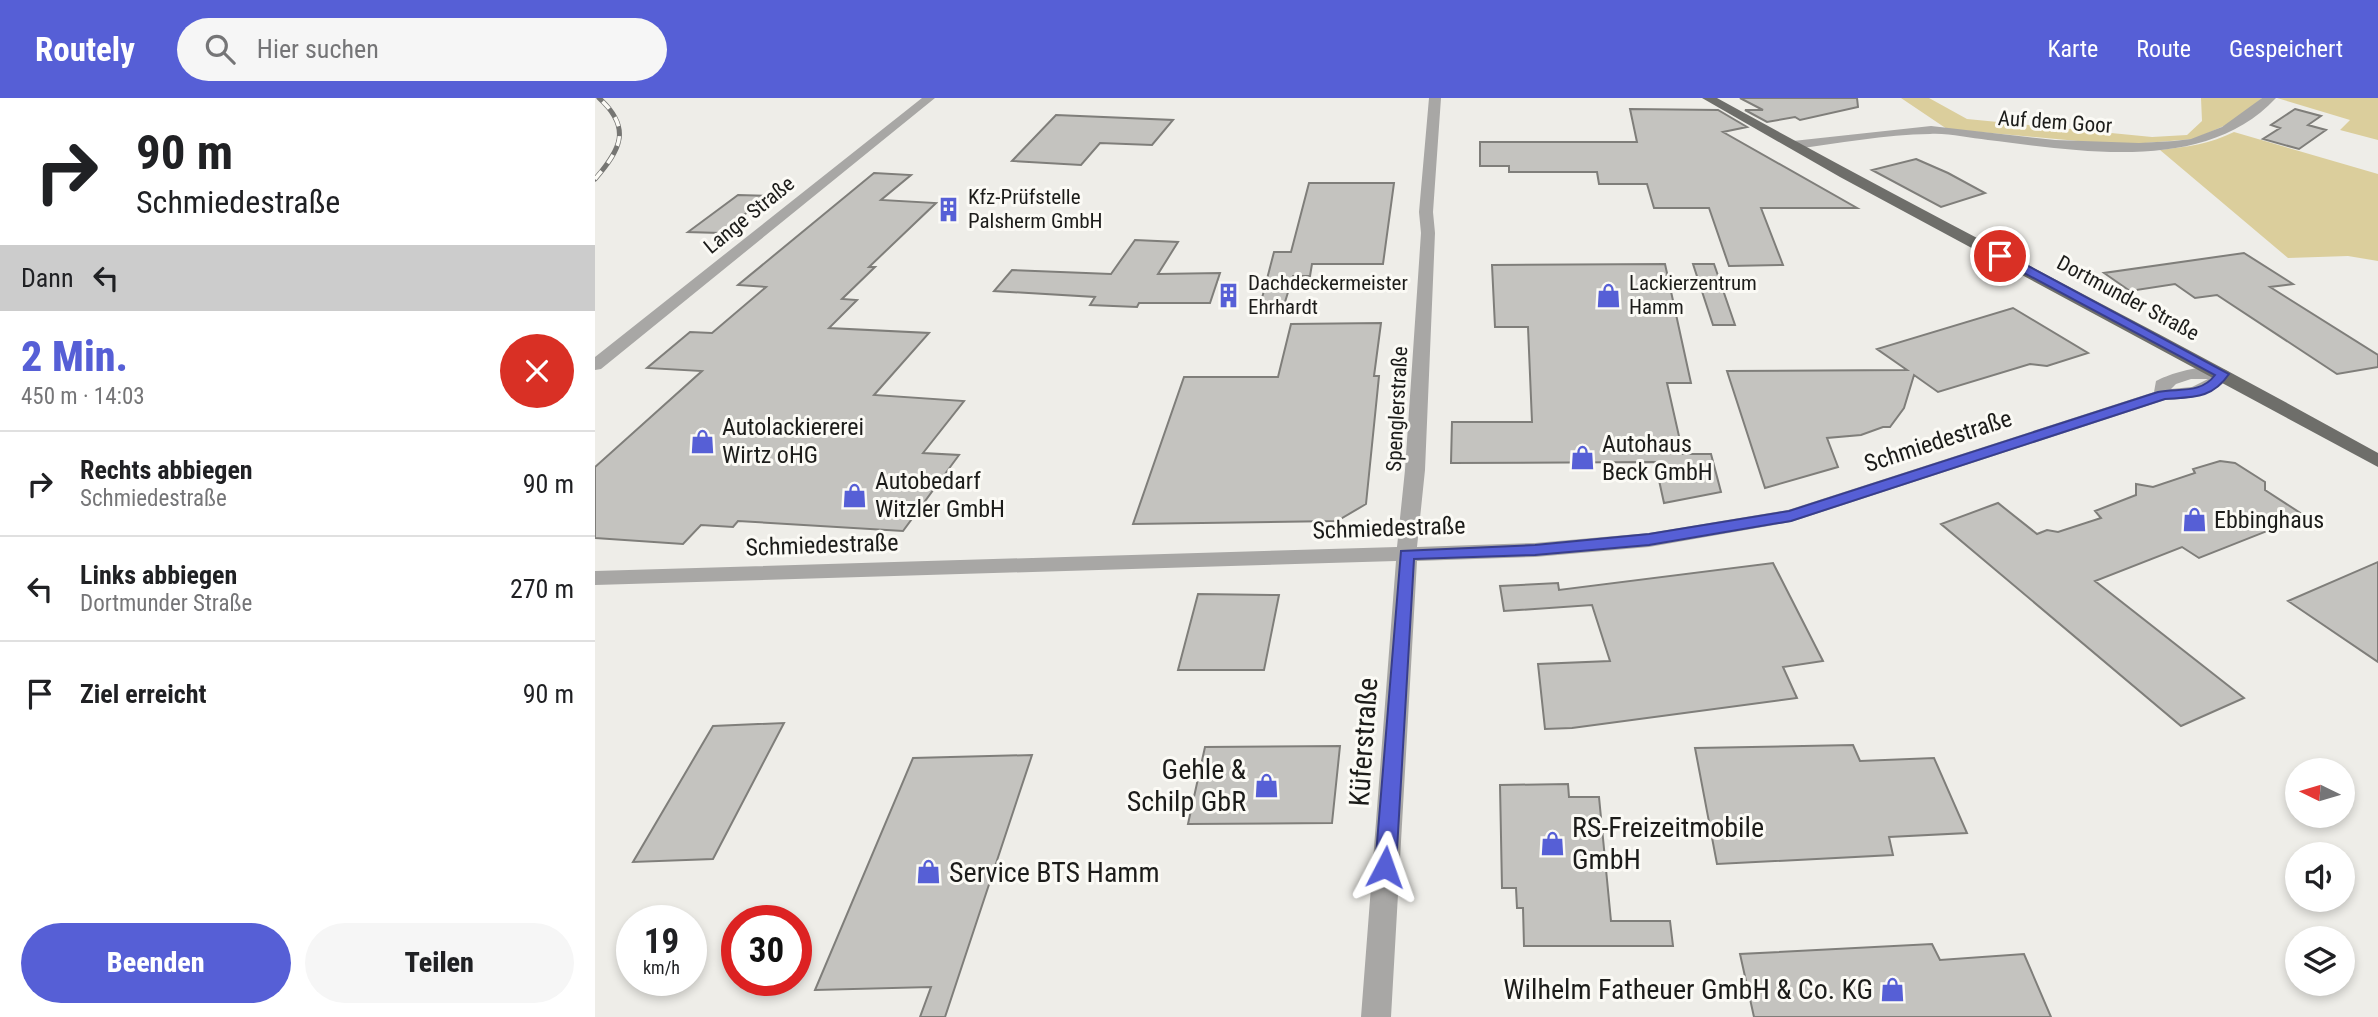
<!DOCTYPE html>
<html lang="de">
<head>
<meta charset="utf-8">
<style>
  :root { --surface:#fff; --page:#f6f6f6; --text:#202124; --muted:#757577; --line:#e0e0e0; --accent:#565fd6 }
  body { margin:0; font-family:"Roboto Condensed",sans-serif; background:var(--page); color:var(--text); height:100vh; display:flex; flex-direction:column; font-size:26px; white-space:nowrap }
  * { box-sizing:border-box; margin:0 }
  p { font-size:23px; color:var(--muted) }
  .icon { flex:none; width:38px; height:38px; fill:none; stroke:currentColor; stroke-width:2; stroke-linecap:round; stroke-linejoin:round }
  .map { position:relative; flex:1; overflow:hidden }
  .drawer { display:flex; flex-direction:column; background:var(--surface); width:595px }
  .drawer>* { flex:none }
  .banner { background:#fff; color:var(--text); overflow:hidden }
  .needle { width:46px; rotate:275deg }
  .controls { position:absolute; left:1690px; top:660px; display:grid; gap:14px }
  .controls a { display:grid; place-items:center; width:70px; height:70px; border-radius:50%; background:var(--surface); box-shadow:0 4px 10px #0003; font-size:35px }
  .speed { position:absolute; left:21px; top:807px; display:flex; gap:14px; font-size:35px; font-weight:700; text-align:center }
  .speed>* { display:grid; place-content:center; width:91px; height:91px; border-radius:50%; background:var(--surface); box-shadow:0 4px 10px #0003; line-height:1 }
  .speed small { font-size:18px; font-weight:400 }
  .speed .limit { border:10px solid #d22; background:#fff; color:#111 }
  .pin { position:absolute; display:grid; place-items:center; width:60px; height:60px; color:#fff; margin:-30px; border:4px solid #fff; border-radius:50%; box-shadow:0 2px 7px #0007 }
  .me { position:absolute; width:77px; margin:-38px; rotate:4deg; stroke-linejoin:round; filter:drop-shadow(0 0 5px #0008) }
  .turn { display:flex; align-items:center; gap:24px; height:147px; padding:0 21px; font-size:32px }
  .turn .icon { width:91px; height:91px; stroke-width:2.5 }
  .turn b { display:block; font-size:49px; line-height:60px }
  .then { display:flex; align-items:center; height:66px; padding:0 21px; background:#0003; gap:14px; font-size:26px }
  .round { display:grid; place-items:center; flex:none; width:74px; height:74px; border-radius:37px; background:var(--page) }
  .head { display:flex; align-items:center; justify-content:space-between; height:119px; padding:0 21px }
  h1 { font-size:42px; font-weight:800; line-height:52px; color:var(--accent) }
  .primary-button { display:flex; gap:14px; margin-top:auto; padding:14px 21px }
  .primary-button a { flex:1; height:80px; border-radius:42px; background:var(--accent); color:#fff; font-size:28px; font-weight:800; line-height:80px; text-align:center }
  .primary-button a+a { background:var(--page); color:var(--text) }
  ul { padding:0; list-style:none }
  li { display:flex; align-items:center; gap:21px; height:105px; padding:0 21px; border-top:2px solid var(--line) }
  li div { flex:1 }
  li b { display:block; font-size:26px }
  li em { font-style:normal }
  header { display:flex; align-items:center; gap:42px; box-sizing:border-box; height:98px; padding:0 35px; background:var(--accent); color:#fff }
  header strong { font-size:33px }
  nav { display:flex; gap:38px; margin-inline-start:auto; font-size:24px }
  .search { width:490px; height:63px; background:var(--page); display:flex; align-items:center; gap:18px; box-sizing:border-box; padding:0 24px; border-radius:38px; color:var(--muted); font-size:26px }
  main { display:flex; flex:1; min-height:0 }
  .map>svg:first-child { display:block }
  .green { fill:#dbce9c }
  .building { fill:#c4c3bf; stroke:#7f7e7a; stroke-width:2 }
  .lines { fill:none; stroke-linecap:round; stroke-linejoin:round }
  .minor { fill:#a8a7a5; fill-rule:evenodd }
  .major { fill:#6e6e6a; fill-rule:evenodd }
  .rail-casing { stroke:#767673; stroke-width:5 }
  .rail { stroke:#fbfaf5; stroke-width:3.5; stroke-dasharray:10; stroke-linecap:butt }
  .route { fill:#565fd6; stroke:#383e8b; stroke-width:2 }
  .labels { text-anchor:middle; stroke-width:6; stroke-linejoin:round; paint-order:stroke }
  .far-street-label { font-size:21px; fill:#1c1c1a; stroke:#fbfaf5 }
  .far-poi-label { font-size:21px; fill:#1c1c1a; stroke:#fbfaf5; text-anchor:start }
  .poi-label { font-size:24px; fill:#1c1c1a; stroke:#fbfaf5; text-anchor:start }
  .street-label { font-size:24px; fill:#1c1c1a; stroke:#fbfaf5 }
  .near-street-label { font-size:28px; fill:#1c1c1a; stroke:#fbfaf5 }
  .near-poi-label { font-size:28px; fill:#1c1c1a; stroke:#fbfaf5; text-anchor:end }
</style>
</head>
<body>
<header>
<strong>Routely</strong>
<div class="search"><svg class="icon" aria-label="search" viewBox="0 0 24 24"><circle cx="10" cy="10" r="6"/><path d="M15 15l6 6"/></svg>Hier suchen</div>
<nav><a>Karte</a><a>Route</a><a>Gespeichert</a></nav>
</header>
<main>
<section class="drawer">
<div class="banner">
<div class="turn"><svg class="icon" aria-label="right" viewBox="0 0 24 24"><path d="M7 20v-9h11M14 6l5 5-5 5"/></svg><div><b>90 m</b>Schmiedestraße</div></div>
<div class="then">Dann<svg class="icon" aria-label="left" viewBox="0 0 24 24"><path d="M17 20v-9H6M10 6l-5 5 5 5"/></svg></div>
</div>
<div class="head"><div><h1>2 Min.</h1><p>450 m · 14:03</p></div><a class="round" style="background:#d93025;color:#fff"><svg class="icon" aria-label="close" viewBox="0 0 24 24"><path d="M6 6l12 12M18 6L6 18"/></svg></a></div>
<ul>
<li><svg class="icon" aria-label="right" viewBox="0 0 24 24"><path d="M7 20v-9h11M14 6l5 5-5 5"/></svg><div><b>Rechts abbiegen</b><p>Schmiedestraße</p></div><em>90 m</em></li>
<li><svg class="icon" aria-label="left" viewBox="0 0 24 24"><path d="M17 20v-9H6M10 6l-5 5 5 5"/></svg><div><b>Links abbiegen</b><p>Dortmunder Straße</p></div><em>270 m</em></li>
<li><svg class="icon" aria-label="arrive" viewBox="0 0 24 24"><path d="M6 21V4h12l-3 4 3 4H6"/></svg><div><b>Ziel erreicht</b></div><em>90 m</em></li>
</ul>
<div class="primary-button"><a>Beenden</a><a>Teilen</a></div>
</section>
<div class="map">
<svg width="1783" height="919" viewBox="0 0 1783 919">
  <rect width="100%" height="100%" fill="#eeede8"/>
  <path class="green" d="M1306,0H1334L1372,21L1557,39L1592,37L1607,23L1606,0H1667L1638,24L1599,41L1526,47L1352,31Z
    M1682,0H1783V42L1745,32L1755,22Z
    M1639,34L1783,76V163L1753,158L1693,160L1565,52C1591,49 1615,46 1639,34Z"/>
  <path class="building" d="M1145,0H1262L1263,9L1205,22L1200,19L1172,24L1150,12H1168Z
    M1035,11L1123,12L1152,29L1128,34L1262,110H1166L1188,167L1134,168L1114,110H1059L1052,86H1004L1002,74H914V68H885V44H1042Z
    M1700,11L1726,18L1713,27L1731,32L1704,51L1668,41L1685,30L1676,27Z
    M461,17L578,22L557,47L505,45L486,67L417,63Z
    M1321,61L1353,75L1390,95L1346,109L1277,72Z
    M279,75L316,77L286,102L341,105L274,169H280L247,201L262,202L234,230L334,235L279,297L369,303L328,355L364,357L308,433L143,423L138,429L106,427L88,446L0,440V369L107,273L52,270L95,234L117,235L171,189L143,187Z
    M714,85H799L788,166H717L715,178H698L690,204H666L679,154H696Z
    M143,97L174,98L125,135L93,134Z
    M540,142L583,144L563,176L625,175L615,205H544L542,209L495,207L500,199L399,193L417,172L516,176Z
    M1649,155L1698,186L1675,189L1783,257V269L1742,276L1622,197L1600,200L1580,186L1535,193L1509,175Z
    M1070,166L1096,285H1072L1088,356H1116L1126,394L1069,405L1060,364L856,365L857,324H937L933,229H900L897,167Z
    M1098,166H1119L1140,227H1118Z
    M1418,210L1493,255L1452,268L1435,266L1343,294L1319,277L1309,310L1295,329H1288L1266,337L1232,340L1243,369L1170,390L1132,273L1312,272L1282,251Z
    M786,225L779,278H784L771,406L742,423L538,426L589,279H683L696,226Z
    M1625,363L1640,365L1670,384V392L1710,418L1604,460L1587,449L1500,483L1649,600L1586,628L1346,426L1403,405L1442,436L1452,432L1463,434L1506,420L1500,413L1541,397V386L1558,389L1600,375L1598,371Z
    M1783,464V564L1693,503Z
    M1178,465L1228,563L1188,569L1202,600L977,630L950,631L943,566L1015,563L997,507L909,513L905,488L963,485L964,492Z
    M603,496L684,497L669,572H583Z
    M189,625L118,761L38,764L118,628Z
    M1258,647L1265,663L1339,660L1372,735L1294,739L1298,757L1122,766L1100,650Z
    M745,648L737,725L593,726L610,649Z
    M437,657L350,919H325L336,889L220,892L318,660Z
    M973,686L974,699H1004L1016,823H1075L1078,848H929L928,810H922L921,790H907L905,687Z
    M1337,846L1345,862L1429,856L1456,919H1159L1145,856Z"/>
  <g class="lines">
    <path class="minor" d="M327,0H340L6,271L0,272V259Z
      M834,0H846L838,114L840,135L830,372L822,449L940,445L1054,435L1193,412L1559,294L1561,283C1577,274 1622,261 1637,276C1620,298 1596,301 1570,302L1196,424L1054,449L940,459L822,463L796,919H766L801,463L0,487V473L802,449L810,372L826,135L824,114ZM1596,281H1613L1597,289L1576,291L1581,286Z
      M1667,0H1681C1611,76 1485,53 1393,42C1374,40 1354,35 1335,36C1290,36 1243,46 1198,51L1192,47L1198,43L1336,28L1460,42L1544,45L1579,43L1596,41L1627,29Z"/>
    <path class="major" d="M1107,0H1122C1341,121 1564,233 1783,355V369L1245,79Z"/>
    <defs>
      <path id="rail" d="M0,81C26,51 37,30 4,0"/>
    </defs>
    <use href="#rail" class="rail-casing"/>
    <use href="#rail" class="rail"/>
  </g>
  <path class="route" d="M1401,155H1409L1634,276C1617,301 1598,299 1570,301L1196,423L1054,447L940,457L819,461L801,769L798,775L790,778L783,775L780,769L806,453L940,447L1054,436L1194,413L1563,294C1584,290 1606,296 1620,277L1401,160Z"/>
  <defs>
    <symbol id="building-bare" viewBox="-9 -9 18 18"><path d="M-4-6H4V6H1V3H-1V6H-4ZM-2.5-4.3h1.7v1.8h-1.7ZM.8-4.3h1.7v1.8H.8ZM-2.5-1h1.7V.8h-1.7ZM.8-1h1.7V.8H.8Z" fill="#565fd6" stroke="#fbfaf5" stroke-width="2.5" paint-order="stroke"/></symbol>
    <symbol id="shop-bare" viewBox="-9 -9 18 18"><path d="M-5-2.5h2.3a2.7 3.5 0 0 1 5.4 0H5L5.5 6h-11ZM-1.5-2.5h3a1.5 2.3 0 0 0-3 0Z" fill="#565fd6" stroke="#fbfaf5" stroke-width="2.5" paint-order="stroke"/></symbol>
  </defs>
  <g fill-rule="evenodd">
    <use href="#building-bare" x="336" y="94" width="35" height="35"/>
    <use href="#building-bare" x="616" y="180" width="35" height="35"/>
    <use href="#shop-bare" x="996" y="180" width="35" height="35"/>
    <use href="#shop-bare" x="90" y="326" width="35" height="35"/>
    <use href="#shop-bare" x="970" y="342" width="35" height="35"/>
    <use href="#shop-bare" x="242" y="380" width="35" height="35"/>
    <use href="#shop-bare" x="1582" y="404" width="35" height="35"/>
    <use href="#shop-bare" x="654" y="670" width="35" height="35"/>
    <use href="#shop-bare" x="940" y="728" width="35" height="35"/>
    <use href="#shop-bare" x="316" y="756" width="35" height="35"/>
    <use href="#shop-bare" x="1280" y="874" width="35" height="35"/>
  </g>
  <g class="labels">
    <g class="far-street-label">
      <text transform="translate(1460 24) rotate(4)" y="7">Auf dem Goor</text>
      <text transform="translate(154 117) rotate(-39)" y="7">Lange Straße</text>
      <text transform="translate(1533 200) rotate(28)" y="7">Dortmunder Straße</text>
      <text transform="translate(802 311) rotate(-87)" y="7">Spenglerstraße</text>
    </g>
    <g class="far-poi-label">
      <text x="373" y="106">Kfz-Prüfstelle<tspan x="373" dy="24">Palsherm GmbH</tspan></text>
      <text x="653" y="192">Dachdeckermeister<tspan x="653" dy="24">Ehrhardt</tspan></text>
      <text x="1034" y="192">Lackierzentrum<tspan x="1034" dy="24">Hamm</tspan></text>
    </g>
    <g class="poi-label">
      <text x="127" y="337">Autolackiererei<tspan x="127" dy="28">Wirtz oHG</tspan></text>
      <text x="1007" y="354">Autohaus<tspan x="1007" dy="28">Beck GmbH</tspan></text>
      <text x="280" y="391">Autobedarf<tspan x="280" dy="28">Witzler GmbH</tspan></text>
      <text x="1619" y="430">Ebbinghaus</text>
    </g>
    <g class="street-label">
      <text transform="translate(1343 343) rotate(-18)" y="8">Schmiedestraße</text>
      <text transform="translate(794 430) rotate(-2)" y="8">Schmiedestraße</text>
      <text transform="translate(227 447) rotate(-2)" y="8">Schmiedestraße</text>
    </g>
    <g class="near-street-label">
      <text transform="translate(768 644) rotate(-86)" y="10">Küferstraße</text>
    </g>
    <g class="near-poi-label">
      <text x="651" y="681">Gehle &amp;<tspan x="651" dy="32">Schilp GbR</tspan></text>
      <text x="977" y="739" text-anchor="start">RS-Freizeitmobile<tspan x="977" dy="32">GmbH</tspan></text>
      <text x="354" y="784" text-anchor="start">Service BTS Hamm</text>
      <text x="1278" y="901">Wilhelm Fatheuer GmbH &amp; Co. KG</text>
    </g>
  </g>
</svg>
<div class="controls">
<a><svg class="needle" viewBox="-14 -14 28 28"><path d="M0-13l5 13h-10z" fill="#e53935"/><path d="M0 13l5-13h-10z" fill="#757577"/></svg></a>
<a><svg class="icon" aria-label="sound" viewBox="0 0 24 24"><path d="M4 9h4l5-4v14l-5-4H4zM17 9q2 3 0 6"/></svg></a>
<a><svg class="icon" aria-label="layers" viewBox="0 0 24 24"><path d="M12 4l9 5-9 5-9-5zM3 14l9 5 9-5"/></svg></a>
</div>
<div class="speed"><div>19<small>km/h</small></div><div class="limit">30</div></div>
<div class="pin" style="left:1405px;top:158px;background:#d93025"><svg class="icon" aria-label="arrive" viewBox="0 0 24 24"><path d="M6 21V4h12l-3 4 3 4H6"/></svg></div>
<svg class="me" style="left:790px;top:769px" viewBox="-20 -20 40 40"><path d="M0-17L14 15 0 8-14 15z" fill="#565fd6" stroke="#fff" stroke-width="4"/></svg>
</div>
</main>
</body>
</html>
